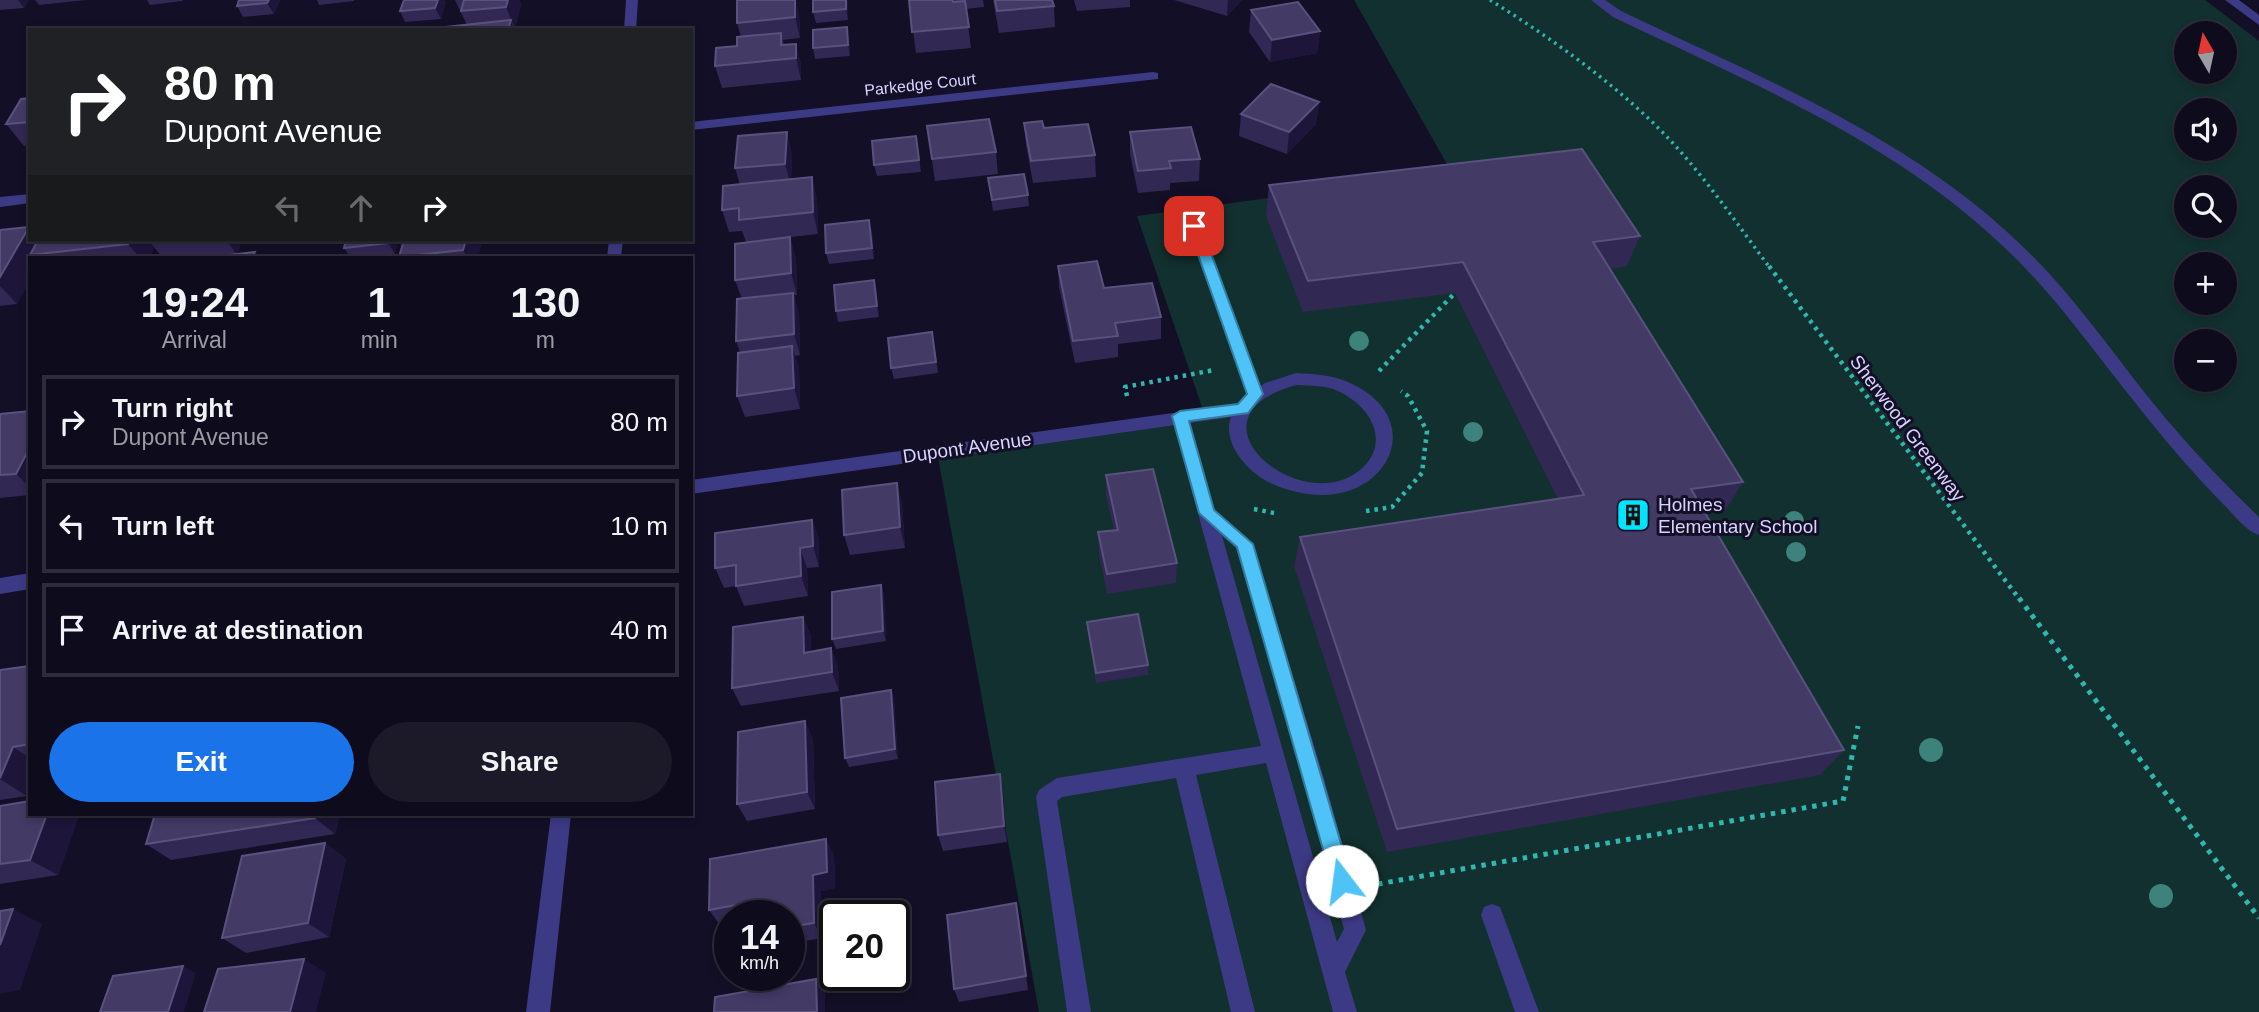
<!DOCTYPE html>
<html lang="en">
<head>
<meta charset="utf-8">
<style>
  :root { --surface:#0e0b1c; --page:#1c1929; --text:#f1f3f6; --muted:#9b9ba3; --line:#2e2b3b; --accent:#1a73e8 }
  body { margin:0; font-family:Arial,sans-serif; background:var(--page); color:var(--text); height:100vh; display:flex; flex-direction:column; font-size:26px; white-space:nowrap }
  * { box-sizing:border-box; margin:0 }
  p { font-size:23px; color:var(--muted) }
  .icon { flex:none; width:38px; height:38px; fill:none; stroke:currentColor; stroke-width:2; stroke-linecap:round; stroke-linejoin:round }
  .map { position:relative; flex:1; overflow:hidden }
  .drawer { position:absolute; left:28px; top:256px; width:665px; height:560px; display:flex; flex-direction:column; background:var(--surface); border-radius:0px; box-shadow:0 4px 10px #0003,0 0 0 2px var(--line) }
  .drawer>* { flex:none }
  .top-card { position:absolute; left:28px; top:28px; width:665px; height:214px; border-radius:0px; box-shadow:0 4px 10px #0003,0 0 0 2px var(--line); background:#202124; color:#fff; overflow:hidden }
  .needle { width:46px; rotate:351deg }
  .fabs { position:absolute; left:2174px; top:21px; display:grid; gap:14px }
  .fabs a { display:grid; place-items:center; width:63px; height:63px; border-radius:50%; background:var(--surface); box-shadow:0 4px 10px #0003,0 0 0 2px var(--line); font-size:35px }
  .speed { position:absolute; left:714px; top:900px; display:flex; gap:14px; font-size:35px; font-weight:700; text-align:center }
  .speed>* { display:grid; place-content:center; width:91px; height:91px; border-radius:50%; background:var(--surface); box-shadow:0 4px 10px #0003,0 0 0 2px var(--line); line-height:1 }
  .speed small { font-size:18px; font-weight:400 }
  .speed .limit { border:4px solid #111; border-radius:10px; background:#fff; color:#111 }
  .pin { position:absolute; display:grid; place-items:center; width:60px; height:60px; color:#fff; margin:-30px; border-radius:14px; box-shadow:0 4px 10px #0006 }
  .me { position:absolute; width:77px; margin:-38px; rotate:345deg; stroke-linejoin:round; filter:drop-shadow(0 0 5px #0008) }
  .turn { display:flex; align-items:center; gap:24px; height:147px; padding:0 21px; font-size:32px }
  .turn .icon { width:91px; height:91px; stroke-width:2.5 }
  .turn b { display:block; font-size:49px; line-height:60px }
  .lanes { display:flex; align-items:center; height:66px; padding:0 21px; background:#0003; justify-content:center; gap:35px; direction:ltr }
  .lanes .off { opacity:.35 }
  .eta { display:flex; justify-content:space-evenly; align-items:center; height:119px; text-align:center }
  .eta b { font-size:42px; font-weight:700; line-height:49px }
  .primary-button { display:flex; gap:14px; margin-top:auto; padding:14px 21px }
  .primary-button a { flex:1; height:80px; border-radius:42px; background:var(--accent); color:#fff; font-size:28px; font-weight:700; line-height:80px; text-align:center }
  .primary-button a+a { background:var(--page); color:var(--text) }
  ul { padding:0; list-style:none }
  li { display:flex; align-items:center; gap:21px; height:94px; margin:0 14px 10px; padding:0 7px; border:4px solid var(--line); border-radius:0px }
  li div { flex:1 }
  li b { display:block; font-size:26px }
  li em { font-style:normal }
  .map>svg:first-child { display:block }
  .green { fill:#12302f; fill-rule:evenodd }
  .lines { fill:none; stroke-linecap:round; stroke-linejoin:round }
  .path-far2 { stroke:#2fb8b0; stroke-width:3.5; stroke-dasharray:2.5 4.5; stroke-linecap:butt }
  .path-far1 { stroke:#2fb8b0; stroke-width:4.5; stroke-dasharray:3.5 5; stroke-linecap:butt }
  .path { stroke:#2fb8b0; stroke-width:5; stroke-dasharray:4.5 6; stroke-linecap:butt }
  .lane { fill:#3d3a85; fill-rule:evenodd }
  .street { fill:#3d3a85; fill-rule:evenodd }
  .tree { fill:#3d827b }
  .wall { fill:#312854 }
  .shaded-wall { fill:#1d163a }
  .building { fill:#433a66; stroke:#5a527e; stroke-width:2 }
  .route { fill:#4fc3f7; stroke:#337fa1; stroke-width:2 }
  .labels { text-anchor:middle; stroke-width:6; stroke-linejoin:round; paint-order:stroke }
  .far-street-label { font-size:16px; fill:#d9d4ff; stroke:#130f26 }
  .street-label { font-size:19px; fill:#d9d4ff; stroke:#130f26 }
  .poi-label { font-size:19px; fill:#d9d4ff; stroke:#130f26; text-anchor:start }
</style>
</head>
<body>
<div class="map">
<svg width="2259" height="1012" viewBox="0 0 2259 1012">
  <rect width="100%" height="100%" fill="#130f26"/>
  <path class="green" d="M1354,0H2205L2259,41V1012H1039L937,452L1204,413L1137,216L1452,173ZM2186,33H2224V72H2186ZM2186,110H2224V149H2186ZM2186,187H2224V226H2186ZM2186,264H2224V303H2186ZM2186,341H2224V380H2186Z"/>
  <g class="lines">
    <path class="path-far2" d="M1490,0C1546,35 1600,73 1648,118C1695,162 1732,217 1770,268"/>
    <path class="path-far1" d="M1769,266L2020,600
      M1379,371L1455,293
      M1127,396L1125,387L1214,370
      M1254,509L1274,513
      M1366,511L1392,507L1422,473L1427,431L1408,396L1401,391"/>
    <path class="path" d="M2019,598L2259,918
      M1378,884L1843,801L1858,726"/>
    <path class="lane" d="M1591,0H1605L1621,11C1759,77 1906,135 2018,242C2065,286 2102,338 2141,388C2177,434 2217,477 2259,517V535C2245,531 2234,514 2223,504C2167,447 2121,384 2071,321C1948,163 1787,100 1613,17Z
      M2225,0H2239L2259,15V25Z
      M1194,221L1201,226L1263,394L1261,398L1255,400L1247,394L1187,226Z
      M1180,411L1188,417L1214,509L1253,544L1325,782L1366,930L1345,972L1357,1012H1333L1266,763L1196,775L1255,1012H1231L1176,778L1062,797L1057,801L1091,1012H1067L1036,797L1039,790L1057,778L1261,746L1172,417ZM1222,536L1236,548L1305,782L1344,929L1337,942Z
      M1492,904L1500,907L1539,1012H1515L1481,915L1484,907Z"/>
    <path class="street" d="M626,0H638L636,30H624Z
      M1153,72L1158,73V79L691,130V122Z
      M30,194V203L0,207V197Z
      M609,240H623L621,257H607Z
      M1296,373C1314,374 1332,375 1348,382C1435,420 1383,513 1297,492C1280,488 1262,481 1250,469C1236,456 1224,436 1231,417L691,494V480L1238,404L1265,383ZM1296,385C1310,386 1326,385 1338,391C1371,406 1392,443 1360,470C1302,519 1177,418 1296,385Z
      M30,573V589L0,594V578Z
      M551,814H571L550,1012H526Z"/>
  </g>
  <g class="tree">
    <circle cx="1359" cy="341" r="10"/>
    <circle cx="1473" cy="432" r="10"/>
    <circle cx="1794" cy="521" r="10"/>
    <circle cx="1796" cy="552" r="10"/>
    <circle cx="1931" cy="750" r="12"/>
    <circle cx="2161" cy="896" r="12"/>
  </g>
  <path class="wall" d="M0,0H29L24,8L0,10Z
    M35,0H86L39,5Z
    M147,0H183L182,1L150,5Z
    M239,0H280L274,14L243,17L237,6Z
    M317,0H354V1L319,5Z
    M455,0H519L521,4L515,28L514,29V30H445L467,25Z
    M848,0V20L816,23L813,12Z
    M909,0H983L984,7L966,9L971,48L916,53Z
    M993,0H1052L1054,6L1055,27L999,33Z
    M1074,0H1130V7L1077,11Z
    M1174,0H1242L1227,16Z
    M446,2L441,19L405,22L400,11Z
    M1251,10L1320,31L1317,53L1270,62L1249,32Z
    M799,13L800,38L783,40L784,45L796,44L801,65V80L722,88L715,66L737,46L741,37L737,23Z
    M849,38L850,56L815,59L813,48Z
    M30,98V145L24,146L6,124Z
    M1319,102L1316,124L1287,154L1239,136L1241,114Z
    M1024,123L1044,128L1095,155L1096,177L1033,183L1026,145Z
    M927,126L996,152L998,174L935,181Z
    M1130,132L1200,159L1199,181L1170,183V190L1138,193L1130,154Z
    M916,136L921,172L877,176L874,165Z
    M792,153L791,179L817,199L818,234L746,242L742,231L729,232L722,210L740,185L735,168Z
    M988,178L1028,195L1029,206L993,211Z
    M1269,185L1640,236L1627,266L1610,269L1743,482L1725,511L1705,514L1844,750L1820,775L1387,852L1294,566L1300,537L1558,499L1455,293L1303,312L1266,216Z
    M869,220L872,232L874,259L829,264L826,253Z
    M0,230L30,240H242L237,254L216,257H162L154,247L150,257H30L17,304L0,306Z
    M790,237L796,259L797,295H794L799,314L800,355L795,356L799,367L800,409L745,417L737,396L740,352L736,341L742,299L735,280Z
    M279,240H321L282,244Z
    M346,240H398L395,254L369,257H350L344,248Z
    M404,240H482L478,257H399Z
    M1058,266L1161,317V339L1118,344V357L1075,363L1059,287Z
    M874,280L879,317L838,322L836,311Z
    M934,343L938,373L894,379L891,368Z
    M30,411V495L0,498V414Z
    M1106,475L1177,563L1176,583L1107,594L1099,553L1098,532L1114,530L1106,496Z
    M897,483L902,504L905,548L850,555L844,535Z
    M812,520L819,540V567L807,568L808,596L744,606L736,586L724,588L715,568Z
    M881,585L884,595L886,641L836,649L832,639Z
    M803,617L811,637V651L831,648L838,667L839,691L741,706L732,688Z
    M1087,622L1148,665V675L1096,683L1088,632Z
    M30,666V790L27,796L0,800V670Z
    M891,690L894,700L898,759L849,767L845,758Z
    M805,721L813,740L815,809L747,821L737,804Z
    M1003,791L1007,842L943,851L938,835Z
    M0,806L79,815L58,875L0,884Z
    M155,814H340L335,834L171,860L146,844Z
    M325,843L346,859L329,937L246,953L222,938Z
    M834,855L835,888L821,891L822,938L789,944V915H730V923L720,925L709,910Z
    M1019,918L1028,990L959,1002L954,989Z"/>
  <path class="shaded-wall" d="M18,0H29L24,8Z
    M269,0H280L274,14L267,3Z
    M438,0H445L446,2L441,19L435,8Z
    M508,0H519L521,4L515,28L506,7Z
    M795,0H796L799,13L800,38L795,17Z
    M846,0H848V20L846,9Z
    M1228,0H1242L1227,16Z
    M511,20L514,30H508Z
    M847,27L849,38L850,56L848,45Z
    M1320,31L1317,53L1270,62L1272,40Z
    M796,44L801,65V80L796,58Z
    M1319,102L1316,124L1287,154L1289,132Z
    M787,132L792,153L791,186L785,164Z
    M812,177L817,199L818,234L813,212Z
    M869,220L872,232L874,259L872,248Z
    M29,227L30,228V240H40L30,255L32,257H30V282L17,304L0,286V277Z
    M790,237L796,259L797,295L791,273Z
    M130,240H157L150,241L154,247L150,257H139L128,244Z
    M226,240H242L237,255Z
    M389,240H398L395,254L388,243Z
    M466,240H482L478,257H467L463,250Z
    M874,280L877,291L879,317L877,306Z
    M793,293L799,314L800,355L794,334Z
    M792,346L799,367L800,409L794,388Z
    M30,447V487L16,474Z
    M897,483L902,504L905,548L900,527Z
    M812,520L819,540V567L813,546Z
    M800,548L807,568L808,596L801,576Z
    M881,585L884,595L886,641L883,631Z
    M803,617L811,637V672L804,653Z
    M831,648L838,667L839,691L832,672Z
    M891,690L894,700L898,759L895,749Z
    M805,721L813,740L815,809L807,792Z
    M13,747L30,758V790L27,796L0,779Z
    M1000,774L1003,791L1007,842L1004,826Z
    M47,814L79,815L58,875L30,860Z
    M316,814H340L335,834L315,818Z
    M826,839L834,855L835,888L821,891L822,938L814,923L813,875Z
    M325,843L346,859L329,937L308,923Z
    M1016,903L1019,918L1028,990L1026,976Z
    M13,909L42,924L20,990L0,994V945Z
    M304,959L326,973L316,1012H290Z
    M183,966L196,973L184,1012H168Z
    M816,979L825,993V1012H817Z"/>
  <path class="building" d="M239,0H269L267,3L237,6Z
    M404,0H438L435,8L400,11Z
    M464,0H508L506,7L461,11Z
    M737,0H795V17L737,23Z
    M813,0H846V9L813,12Z
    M909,0H952L953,2L965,1L969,27L912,32Z
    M995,0H1052L1054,6L997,11Z
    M1298,2L1320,31L1272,40L1251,10Z
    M511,20L508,30H445L446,27Z
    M847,27L848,45L813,48V30Z
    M781,33V45L796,44V58L715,66L716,48L737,46V37Z
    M1271,84L1319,102L1289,132L1241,114Z
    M30,98V122L6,124L21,99Z
    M989,119L996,152L932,159L927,126Z
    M1042,121L1044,128L1088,124L1095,155L1031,161L1024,123Z
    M1191,127L1200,159L1169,161L1171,168L1138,171L1130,132Z
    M787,132L785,164L735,168L738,136Z
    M916,136L919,160L874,165L872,141Z
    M1582,149L1640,236L1593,242L1743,482L1691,489L1844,750L1397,829L1300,537L1584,495L1463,262L1308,281L1269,185Z
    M1024,174L1028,195L992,200L988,178Z
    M812,177L813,212L739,220V208L722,210L723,186Z
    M869,220L872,248L826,253L825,225Z
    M29,227L0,277V230Z
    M790,237L791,273L735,280V244Z
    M38,240H130L128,244L30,255Z
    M346,240H389L388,243L344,248Z
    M404,240H466L463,250L399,257Z
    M255,252L253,257H222V256Z
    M1097,261L1104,288L1152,283L1161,317L1115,323L1118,336L1073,341L1058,266Z
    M874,280L877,306L836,311L834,285Z
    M793,293L794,334L736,341L737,299Z
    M932,332L936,362L891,368L888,338Z
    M792,346L794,388L737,396L738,353Z
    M30,411V447L16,474L0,475V414Z
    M1153,469L1177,563L1107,574L1098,532L1118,530L1106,475Z
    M897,483L900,527L844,535L842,490Z
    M812,520L813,546L800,548L801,576L736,586V565L715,568V533Z
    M881,585L883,631L832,639V592Z
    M1138,614L1148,665L1096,673L1087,622Z
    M803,617L804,653L831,648L832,672L732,688L733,627Z
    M30,666V744L13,747L0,778V670Z
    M891,690L895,749L845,758L841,698Z
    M805,721L807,792L737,804L738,732Z
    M1000,774L1004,826L938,835L935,782Z
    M30,801V814H47L30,860L0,864V806Z
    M155,814H316L315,818L146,844Z
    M826,839L827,872L813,875L814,923L789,927V915H735L736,905L709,910L710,859Z
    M325,843L308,923L222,938L242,856Z
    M1016,903L1026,976L954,989L947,915Z
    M13,909L0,945V911Z
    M304,959L290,1012H204L218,969Z
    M183,966L168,1012H100L113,976Z
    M816,979L817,1012H714L715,997Z"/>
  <path class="route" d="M1194,221L1201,226L1263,394L1248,413L1189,421L1214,510L1253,544L1352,881L1349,888L1342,891L1335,888L1332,881L1237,547L1199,513L1172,416L1180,411L1238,404L1247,394L1188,226Z"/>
  <defs>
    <symbol id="building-square" viewBox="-11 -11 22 22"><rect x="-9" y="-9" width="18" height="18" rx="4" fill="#00e5ff" stroke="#130f26"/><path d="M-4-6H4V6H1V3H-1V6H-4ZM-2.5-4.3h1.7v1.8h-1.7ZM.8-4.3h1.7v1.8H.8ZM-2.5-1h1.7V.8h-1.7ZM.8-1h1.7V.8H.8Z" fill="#111"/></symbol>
  </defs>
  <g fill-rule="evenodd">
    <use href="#building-square" x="1614" y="496" width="38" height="38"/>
  </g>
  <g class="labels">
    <g class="far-street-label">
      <text transform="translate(920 84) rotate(-6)" y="6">Parkedge Court</text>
    </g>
    <g class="street-label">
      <text transform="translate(1908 428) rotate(53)" y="7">Sherwood Greenway</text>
      <text transform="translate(967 447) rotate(-8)" y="7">Dupont Avenue</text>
    </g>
    <g class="poi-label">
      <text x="1658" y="511">Holmes<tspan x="1658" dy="22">Elementary School</tspan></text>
    </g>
  </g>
</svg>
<div class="fabs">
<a><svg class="needle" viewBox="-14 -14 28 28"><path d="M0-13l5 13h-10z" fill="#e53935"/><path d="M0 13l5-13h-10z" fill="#9b9ba3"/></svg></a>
<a><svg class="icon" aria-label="sound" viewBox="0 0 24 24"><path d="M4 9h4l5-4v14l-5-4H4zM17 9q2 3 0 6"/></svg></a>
<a><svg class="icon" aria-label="search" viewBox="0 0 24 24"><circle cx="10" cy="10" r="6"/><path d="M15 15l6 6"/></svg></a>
<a>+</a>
<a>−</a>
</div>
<div class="speed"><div>14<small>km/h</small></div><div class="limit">20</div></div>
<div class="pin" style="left:1194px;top:226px;background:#d93025"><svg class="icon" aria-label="arrive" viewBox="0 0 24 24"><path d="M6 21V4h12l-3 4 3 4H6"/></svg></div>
<svg class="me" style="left:1342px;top:881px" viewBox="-20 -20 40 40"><circle r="19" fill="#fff"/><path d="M0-13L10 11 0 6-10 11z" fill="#4fc3f7"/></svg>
<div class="top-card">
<div class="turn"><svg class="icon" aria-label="right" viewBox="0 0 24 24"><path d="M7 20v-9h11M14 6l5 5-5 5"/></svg><div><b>80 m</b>Dupont Avenue</div></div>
<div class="lanes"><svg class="icon off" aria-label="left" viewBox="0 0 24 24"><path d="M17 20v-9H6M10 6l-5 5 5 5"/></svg><svg class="icon off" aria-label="ahead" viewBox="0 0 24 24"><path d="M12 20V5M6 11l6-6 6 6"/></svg><svg class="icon" aria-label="right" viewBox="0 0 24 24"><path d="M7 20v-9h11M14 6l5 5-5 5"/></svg></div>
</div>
<section class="drawer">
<div class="eta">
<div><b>19:24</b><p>Arrival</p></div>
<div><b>1</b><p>min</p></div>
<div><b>130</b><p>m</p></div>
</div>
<ul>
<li><svg class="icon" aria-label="right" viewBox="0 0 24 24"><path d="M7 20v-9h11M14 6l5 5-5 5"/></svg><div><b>Turn right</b><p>Dupont Avenue</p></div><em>80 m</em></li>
<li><svg class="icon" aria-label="left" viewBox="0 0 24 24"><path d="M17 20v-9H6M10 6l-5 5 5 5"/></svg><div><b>Turn left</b></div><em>10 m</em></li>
<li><svg class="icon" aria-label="arrive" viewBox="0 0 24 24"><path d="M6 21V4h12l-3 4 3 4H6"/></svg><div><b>Arrive at destination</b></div><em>40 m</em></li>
</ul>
<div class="primary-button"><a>Exit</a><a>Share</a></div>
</section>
</div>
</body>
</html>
